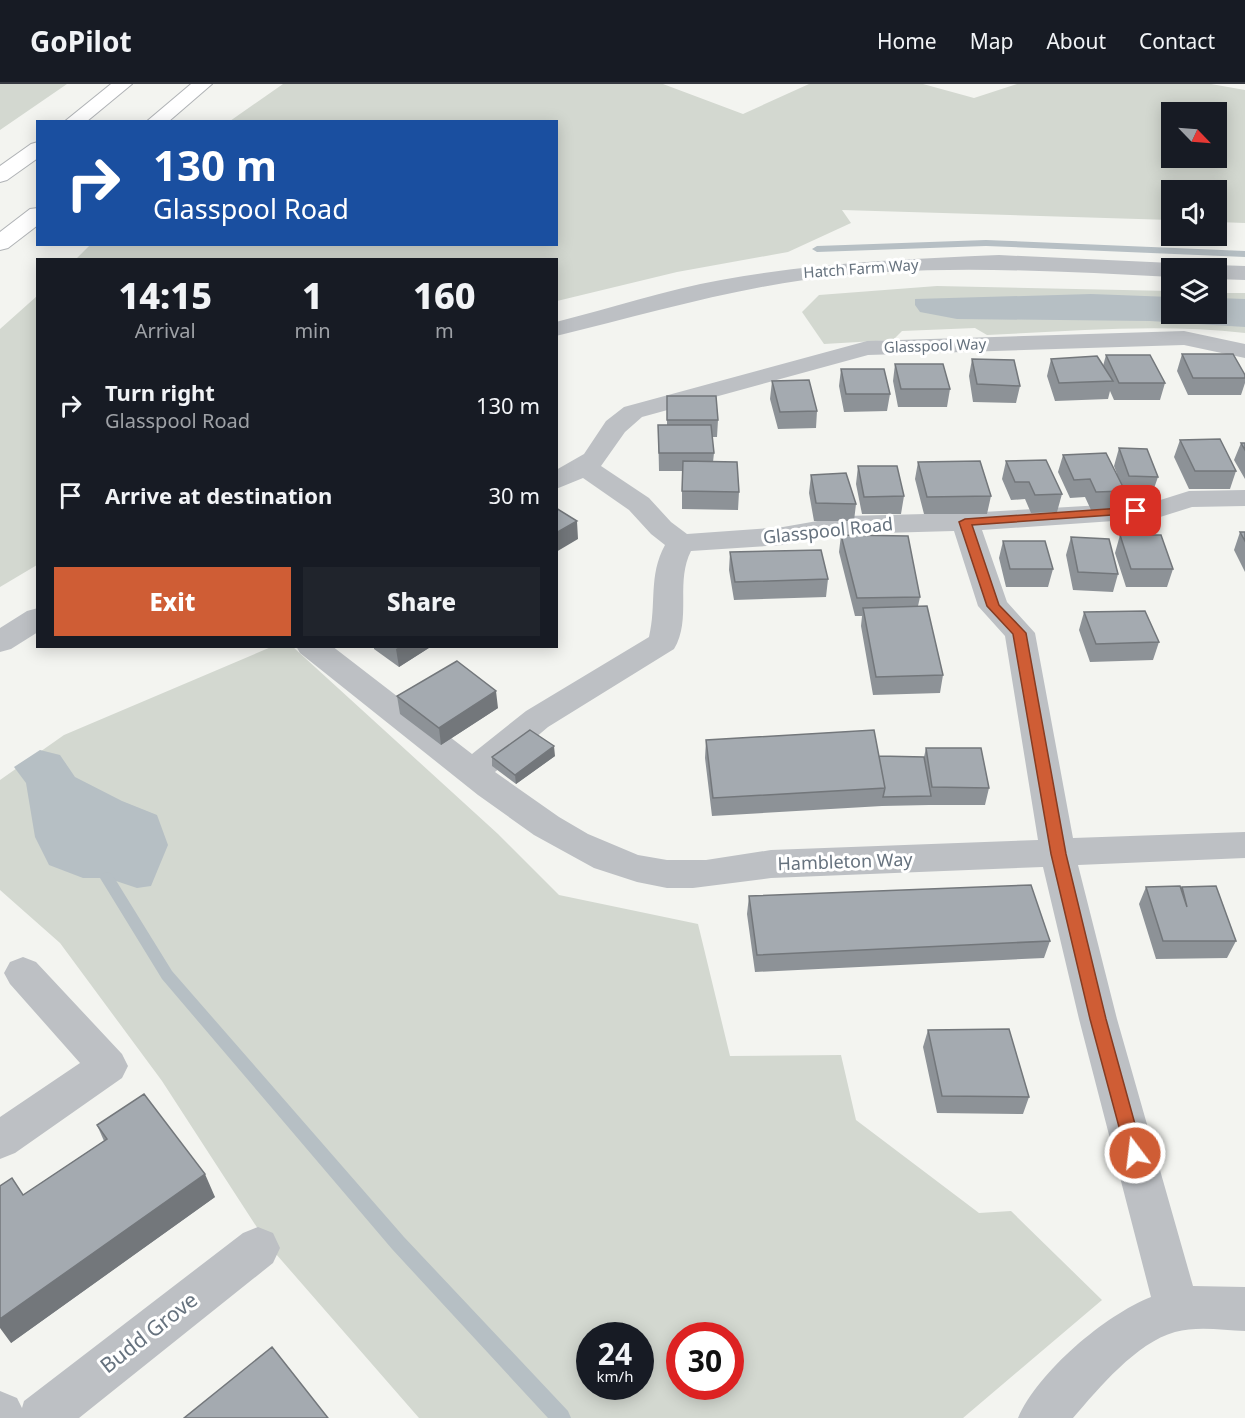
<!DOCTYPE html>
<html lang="en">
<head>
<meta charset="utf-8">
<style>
  :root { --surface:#171b24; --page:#20242c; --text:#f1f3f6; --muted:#9ea1a6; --line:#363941; --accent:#cf5d35 }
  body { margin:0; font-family:"Noto Sans",sans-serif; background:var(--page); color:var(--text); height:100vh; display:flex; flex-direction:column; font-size:22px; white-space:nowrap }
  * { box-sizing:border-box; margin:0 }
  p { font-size:20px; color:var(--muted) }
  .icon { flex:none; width:33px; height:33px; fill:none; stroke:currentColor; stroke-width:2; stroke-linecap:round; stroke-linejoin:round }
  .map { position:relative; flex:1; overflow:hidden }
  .drawer { position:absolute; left:36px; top:174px; width:522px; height:390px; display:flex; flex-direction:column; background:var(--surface); border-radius:0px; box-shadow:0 3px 15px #0003 }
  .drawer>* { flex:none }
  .banner { position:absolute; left:36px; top:36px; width:522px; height:126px; border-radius:0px; box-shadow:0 3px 15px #0003; background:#1a4fa0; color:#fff; overflow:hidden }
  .needle { width:39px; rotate:115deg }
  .controls { position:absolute; left:1161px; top:18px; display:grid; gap:12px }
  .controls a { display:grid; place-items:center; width:66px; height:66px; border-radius:0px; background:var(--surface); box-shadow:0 3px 15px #0003; font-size:30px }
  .speed { position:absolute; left:576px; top:1238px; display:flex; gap:12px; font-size:30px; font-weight:700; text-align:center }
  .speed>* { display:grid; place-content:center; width:78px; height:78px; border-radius:50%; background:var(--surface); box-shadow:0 3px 15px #0003; line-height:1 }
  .speed small { font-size:15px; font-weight:400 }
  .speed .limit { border:9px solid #d22; background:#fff; color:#111 }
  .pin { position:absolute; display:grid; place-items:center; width:51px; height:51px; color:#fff; margin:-26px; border-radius:12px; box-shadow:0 3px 9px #0006 }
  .me { position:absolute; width:66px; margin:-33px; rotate:345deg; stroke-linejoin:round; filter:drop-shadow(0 0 4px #0008) }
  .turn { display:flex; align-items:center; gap:21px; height:126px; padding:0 18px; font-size:27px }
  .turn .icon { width:78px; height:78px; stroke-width:2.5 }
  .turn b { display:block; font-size:42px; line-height:51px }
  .eta { display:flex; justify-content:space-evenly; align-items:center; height:102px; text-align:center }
  .eta b { font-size:36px; font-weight:800; line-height:42px }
  .action { display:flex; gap:12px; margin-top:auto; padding:12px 18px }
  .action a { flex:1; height:69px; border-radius:0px; background:var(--accent); color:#fff; font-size:24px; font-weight:800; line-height:69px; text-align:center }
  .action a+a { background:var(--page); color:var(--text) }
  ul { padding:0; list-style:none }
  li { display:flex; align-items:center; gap:18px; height:90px; padding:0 18px }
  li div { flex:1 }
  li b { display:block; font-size:22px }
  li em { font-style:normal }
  header { display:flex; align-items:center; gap:36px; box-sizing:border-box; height:84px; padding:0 30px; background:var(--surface); border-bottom:2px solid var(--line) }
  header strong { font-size:28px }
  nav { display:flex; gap:33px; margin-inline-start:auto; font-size:21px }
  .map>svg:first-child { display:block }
  .green { fill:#d3d8d0; fill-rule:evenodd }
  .water { fill:#b6bfc4 }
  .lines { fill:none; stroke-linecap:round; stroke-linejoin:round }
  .stream { fill:#b6bfc4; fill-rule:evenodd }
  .highway-casing { stroke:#b0b3b6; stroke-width:2 }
  .minor { fill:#bdc0c4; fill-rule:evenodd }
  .highway { fill:#fff; fill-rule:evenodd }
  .wall { fill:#8d9297 }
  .shaded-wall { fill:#73777b }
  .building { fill:#a4aab0; stroke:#73777b; stroke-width:1.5 }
  .route { fill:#cf5d35; stroke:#873c22; stroke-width:1.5 }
  .labels { text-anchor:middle; stroke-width:6; stroke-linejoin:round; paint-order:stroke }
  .far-street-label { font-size:15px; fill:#66727e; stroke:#fff }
  .street-label { font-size:18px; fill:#66727e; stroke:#fff }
  .near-street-label { font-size:21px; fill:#66727e; stroke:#fff }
</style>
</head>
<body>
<header>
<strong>GoPilot</strong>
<nav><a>Home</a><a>Map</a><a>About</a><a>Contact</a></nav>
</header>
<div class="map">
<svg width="1245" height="1334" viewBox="0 0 1245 1334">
  <rect width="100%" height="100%" fill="#f3f4f0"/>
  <path class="green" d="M0,0H67L0,46Z
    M283,0H663L743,30L809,0H923L974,14L1017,0H1211L1245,6V139L1217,138L1216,106H1172L1171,136L842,126L851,139L788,168L677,188L557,217L556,176L76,175L91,160H556V38L230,37ZM1216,28V74H1172V28Z
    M937,202L1171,207L1172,230H1216L1217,209H1245V249C1160,239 1072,247 987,251L975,244L902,247L893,256L824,260L802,228L819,211Z
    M37,212V481L0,503V245Z
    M271,563H293L498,750L559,811L698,840L730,972L841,971L856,1036L979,1129L1011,1127L1102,1216L963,1334H419L269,1162L162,997L60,859L0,806V696L64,651ZM590,1251H640V1302H590ZM680,1251H730V1302H680Z"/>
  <path class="water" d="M1091,210L1171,213L1172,230H1216L1217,214L1245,215V243L1150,237L957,235L920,228L915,221V215Z
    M40,666L60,671L75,693L122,717L157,731L168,761L151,802L137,804L107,794H83L49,781L35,753L26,699L14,683Z"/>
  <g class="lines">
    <path class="stream" d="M986,156L1245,167V173L986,162L817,168L812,165L817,162Z
      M107,788L112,790L172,887L404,1153L568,1327L571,1334H548L392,1165L162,895L100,794L102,790Z"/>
    <defs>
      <path id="highway" d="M111,0H132L86,38H64Z
        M191,0H212L168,38H146Z
        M38,58V74L7,96L0,98V82L31,60Z
        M38,124V141L8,164L0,166V148L30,125Z"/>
    </defs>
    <use href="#highway" class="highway-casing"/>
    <path class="minor" d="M999,171L1172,179L1180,181L1182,184H1172V193C1049,187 926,179 804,196C720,208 639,232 556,252V238C611,224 666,206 721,196C813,179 906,175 999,171Z
      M1216,181L1245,182V196L1216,195V184H1207Z
      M1184,247L1245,260V274L1184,261L868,271L642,333L625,348L601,382L649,414L671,438L687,450L783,443L846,432L965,429L1154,418L1189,407L1245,406V422L1192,423L1157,434L982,446L1007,518L1035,549L1073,754L1245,748V774L1078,781L1117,935L1193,1202L1245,1203V1247C1222,1246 1197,1242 1175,1248C1136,1259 1099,1304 1073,1334H1018C1038,1288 1105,1231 1151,1213L1079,935L1043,783L771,794L693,804H667L637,798L594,784L534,751L478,711L300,569L296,562H332L472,670L526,627L649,553C657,520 648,492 665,461L651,450L629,426L583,394L556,405V386L584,370L606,337L624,323L867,257ZM954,447L978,522L1005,552L1038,756L771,766L706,776H667L638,771L588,750L559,733L495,688L548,643L674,565C692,535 675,498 691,467L783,461L846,450Z
      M38,524V548L11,565L0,568V544L27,527Z
      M23,873L36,878L122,970L128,982L122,994L15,1069L0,1075V1033L80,979L10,900L4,889L10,878Z
      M258,1143L273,1149L280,1164L273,1179L79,1334H0V1307L17,1314L22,1324L24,1317L243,1149Z"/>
    <use href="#highway" class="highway"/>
  </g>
  <path class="wall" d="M1182,270L1245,291V299L1241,311H1188L1177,287Z
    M1106,271L1165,299L1160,316H1114L1110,307L1108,315L1055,317L1047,292L1051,275L1103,282Z
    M972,275L1020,302L1016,319L973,318L969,292Z
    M895,280L950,305L947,323H898L893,297Z
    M841,285L890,310L887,327L844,328L839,302Z
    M772,297L817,327L816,344L778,345L770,315Z
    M667,312L718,336L717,353H712L714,369L713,378L739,408L738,426L682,425V387H659L658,341H667Z
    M1180,356L1236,387L1230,405H1189L1174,373Z
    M1241,359H1245V395L1234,376Z
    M1119,364L1158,393L1152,410H1125L1120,425L1091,426L1085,413L1070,414L1058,388L1063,371L1117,390L1114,382Z
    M1006,377L1062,410L1057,428L1031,429L1025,415L1011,416L1002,395Z
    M918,378L991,412L987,430H924L915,395Z
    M858,382L904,412L901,430H862L856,400Z
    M811,391L856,420L854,437H814L809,409Z
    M1240,448H1245V488L1234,466Z
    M841,451L920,513L918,522L943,591L940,609L873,611L861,542L862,532H855L839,468Z
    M1120,451L1173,485L1167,503H1126L1115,469Z
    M1071,453L1118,490L1113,508L1073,506L1066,471Z
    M1003,457L1053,485L1048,503H1006L999,474Z
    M730,468L828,495L826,513L734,516L729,486Z
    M1084,528L1159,558L1153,576L1090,578L1079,546Z
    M374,562H432L399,583L374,565Z
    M397,612L498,624L441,661L400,630Z
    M706,656L879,672L924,673L926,664L989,704L985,721H929L882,722L712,732L705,674Z
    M555,672L516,700L492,682V673Z
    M1146,803L1181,804L1182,803L1236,857L1227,874L1156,875L1139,820Z
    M749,812L1050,857L1044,874L755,888L747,830Z
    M928,946L1029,1013L1023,1030L937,1029L923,963Z
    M97,1041L215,1113L11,1259L23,1111L104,1057Z"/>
  <path class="shaded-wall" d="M577,437L578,455L556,468V449Z
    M401,562H432L399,583L396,565Z
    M496,607L498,624L441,661L439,644Z
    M554,662L555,672L516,700L515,691Z
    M205,1090L215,1113L11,1259L0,1244V1235Z"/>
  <path class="building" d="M1182,270H1233L1245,291V294H1193Z
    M1106,271H1150L1165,299H1119Z
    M1097,272L1113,297L1059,299L1051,275Z
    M972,275L1014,276L1020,302L977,300Z
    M895,280H943L950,305H901Z
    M841,285H884L890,310H846Z
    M809,296L817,327L780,328L772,297Z
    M667,312H716L718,336H667Z
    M658,341H711L714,369H659Z
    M1220,355L1236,387H1195L1180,356Z
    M1241,359H1245V366Z
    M1119,364L1147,365L1158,393L1129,392Z
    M1106,369L1125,407L1096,408L1090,395L1074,396L1063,371Z
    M1046,376L1062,410L1035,411L1029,398H1015L1006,377Z
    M683,377L737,378L739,408L682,407Z
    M980,377L991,412L927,413L918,378Z
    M858,382H897L904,412L864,413Z
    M846,389L856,420L816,419L811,391Z
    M556,424L577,437L556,449Z
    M1240,448H1245V457Z
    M841,451L908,452L920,513L857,514Z
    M1120,451H1161L1173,485H1131Z
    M1071,453L1109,455L1118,490L1078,488Z
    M1003,457H1045L1053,485H1010Z
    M821,466L828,495L735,498L730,468Z
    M927,522L943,591L876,593L863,524Z
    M1145,527L1159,558L1096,560L1084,528Z
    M457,577L496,607L439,644L397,612Z
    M530,646L554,662L515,691L492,673Z
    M874,646L885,704L713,714L706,656Z
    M926,664H981L989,704L932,703Z
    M879,672L924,673L931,712L883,713L885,704Z
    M1031,801L1050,857L757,871L749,812Z
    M1180,802L1187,823L1182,803L1216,802L1236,857H1163L1146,803Z
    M1009,945L1029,1013L942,1012L928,946Z
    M144,1010L205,1090L0,1235V1102L12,1094L23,1111L107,1055L97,1041Z
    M272,1263L328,1334H184Z"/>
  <path class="route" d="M1136,423L1140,424V429L972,441L999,521L1026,549L1066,770L1106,935L1143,1069L1141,1075L1135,1077L1129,1075L1126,1069L1090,935L1051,770L1013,550L987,522L959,438L965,435Z"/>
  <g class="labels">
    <g class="far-street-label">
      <text transform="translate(861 185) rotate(-4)" y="5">Hatch Farm Way</text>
      <text transform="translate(935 262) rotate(-2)" y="5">Glasspool Way</text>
    </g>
    <g class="street-label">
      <text transform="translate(828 447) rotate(-6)" y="6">Glasspool Road</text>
      <text transform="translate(845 778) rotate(-2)" y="6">Hambleton Way</text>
    </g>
    <g class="near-street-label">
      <text transform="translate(149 1249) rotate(-38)" y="7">Budd Grove</text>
    </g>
  </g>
</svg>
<div class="controls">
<a><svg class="needle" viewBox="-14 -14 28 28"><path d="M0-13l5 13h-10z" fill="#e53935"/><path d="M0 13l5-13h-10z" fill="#9ea1a6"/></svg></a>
<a><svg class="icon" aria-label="sound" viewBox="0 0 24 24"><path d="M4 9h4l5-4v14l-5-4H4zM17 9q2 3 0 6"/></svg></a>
<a><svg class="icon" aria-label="layers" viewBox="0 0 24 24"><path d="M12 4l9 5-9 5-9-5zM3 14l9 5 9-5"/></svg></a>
</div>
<div class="speed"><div>24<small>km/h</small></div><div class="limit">30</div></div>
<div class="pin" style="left:1136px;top:427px;background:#d93025"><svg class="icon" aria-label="arrive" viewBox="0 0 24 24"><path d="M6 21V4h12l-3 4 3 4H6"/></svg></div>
<svg class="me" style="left:1135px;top:1069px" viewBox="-20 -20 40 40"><circle r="17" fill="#cf5d35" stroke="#fff" stroke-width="3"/><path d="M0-11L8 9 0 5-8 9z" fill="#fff"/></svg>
<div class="banner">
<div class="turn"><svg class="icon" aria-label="right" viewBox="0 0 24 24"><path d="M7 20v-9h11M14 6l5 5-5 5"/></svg><div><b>130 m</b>Glasspool Road</div></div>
</div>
<section class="drawer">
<div class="eta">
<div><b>14:15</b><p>Arrival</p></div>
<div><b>1</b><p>min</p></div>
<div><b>160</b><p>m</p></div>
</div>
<ul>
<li><svg class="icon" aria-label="right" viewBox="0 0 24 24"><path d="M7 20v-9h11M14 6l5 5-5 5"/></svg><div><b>Turn right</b><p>Glasspool Road</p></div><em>130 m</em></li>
<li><svg class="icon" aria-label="arrive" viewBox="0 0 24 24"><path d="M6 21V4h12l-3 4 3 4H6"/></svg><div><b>Arrive at destination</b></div><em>30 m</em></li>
</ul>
<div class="action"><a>Exit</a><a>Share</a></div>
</section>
</div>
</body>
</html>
